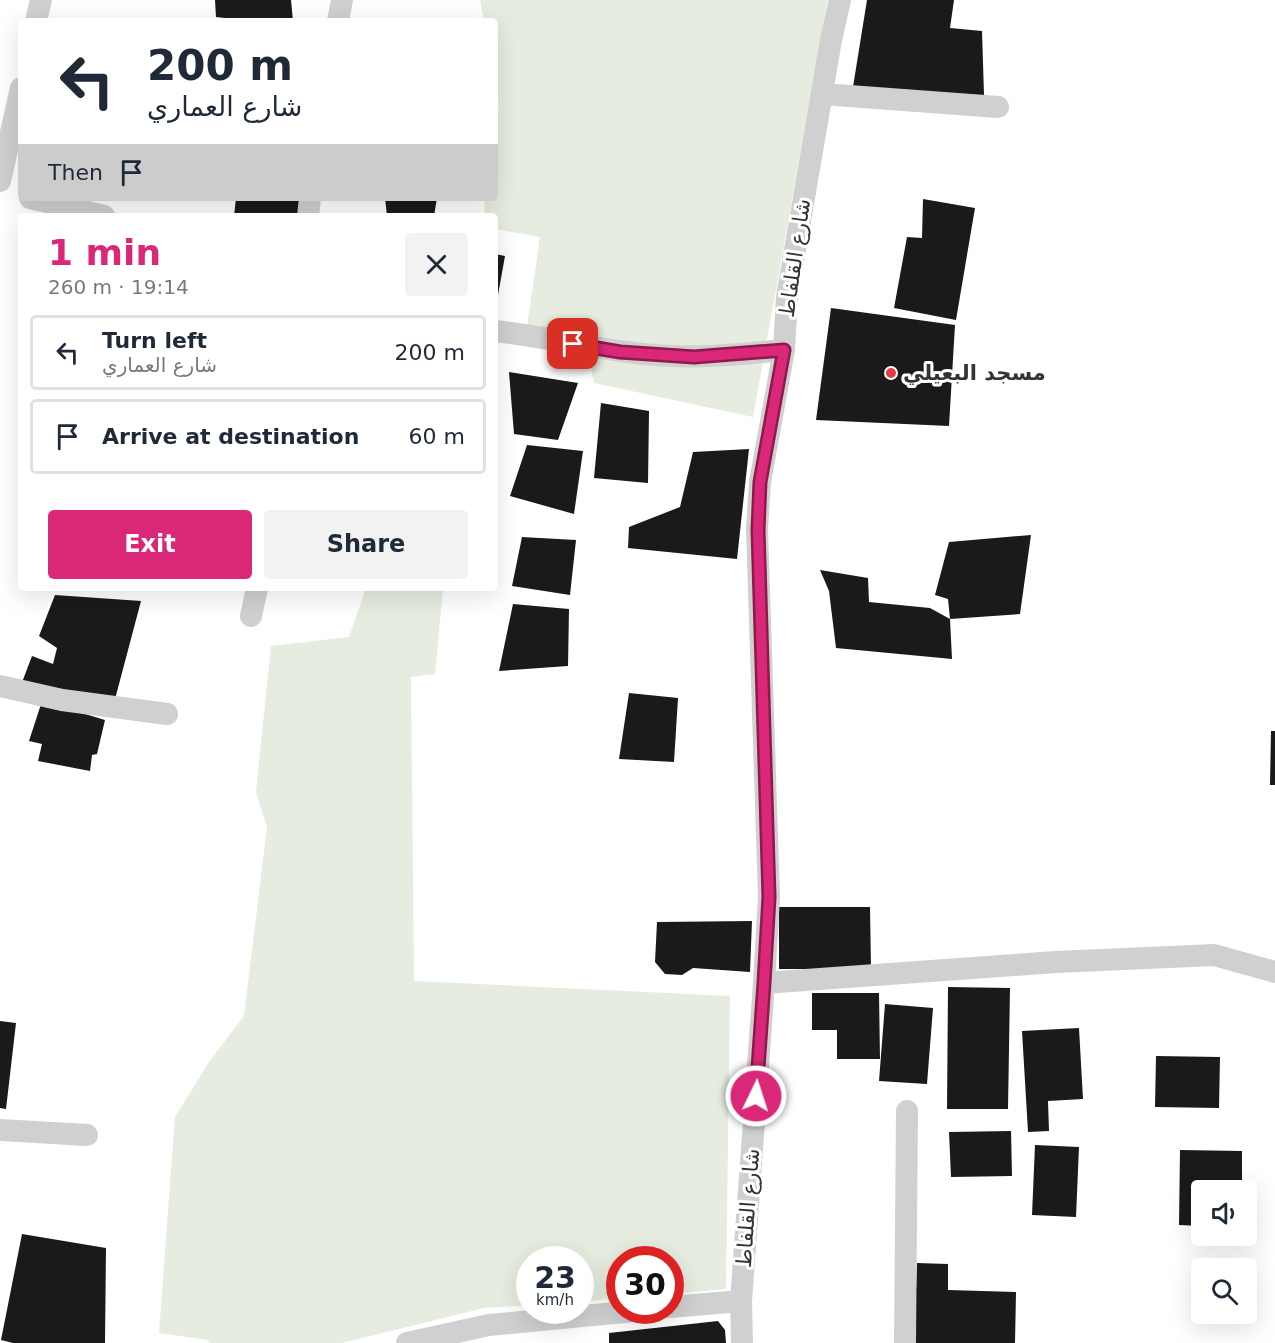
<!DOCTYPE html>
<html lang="en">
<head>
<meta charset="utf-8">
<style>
  :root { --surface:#fff; --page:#f2f2f3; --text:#1f2937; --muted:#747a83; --line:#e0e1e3; --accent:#db2777 }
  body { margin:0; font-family:"DejaVu Sans","Noto Naskh Arabic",sans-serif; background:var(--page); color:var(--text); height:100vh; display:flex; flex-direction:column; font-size:22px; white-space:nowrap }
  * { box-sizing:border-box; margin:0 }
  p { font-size:20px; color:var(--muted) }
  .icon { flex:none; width:33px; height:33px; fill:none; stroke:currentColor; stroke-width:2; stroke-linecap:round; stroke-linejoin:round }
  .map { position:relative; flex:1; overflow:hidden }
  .drawer { position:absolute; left:18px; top:213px; width:480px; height:378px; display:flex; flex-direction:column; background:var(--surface); border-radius:6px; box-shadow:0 6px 24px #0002 }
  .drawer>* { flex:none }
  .guide { position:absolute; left:18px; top:18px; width:480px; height:183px; border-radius:6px; box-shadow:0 6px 24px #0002; background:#fff; color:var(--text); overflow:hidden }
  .fabs { position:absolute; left:1191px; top:1180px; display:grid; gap:12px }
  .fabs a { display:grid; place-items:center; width:66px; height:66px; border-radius:6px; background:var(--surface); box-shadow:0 6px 24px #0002; font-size:30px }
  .speed { position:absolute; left:516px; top:1246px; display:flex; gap:12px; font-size:30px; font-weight:700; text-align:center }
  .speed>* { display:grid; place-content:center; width:78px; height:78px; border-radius:50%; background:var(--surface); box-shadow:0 6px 24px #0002; line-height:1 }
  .speed small { font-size:15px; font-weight:400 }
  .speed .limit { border:9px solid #d22; background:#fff; color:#111 }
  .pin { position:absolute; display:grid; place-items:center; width:51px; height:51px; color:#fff; margin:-26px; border-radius:12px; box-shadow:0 3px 9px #0006 }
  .me { position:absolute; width:66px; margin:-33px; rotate:4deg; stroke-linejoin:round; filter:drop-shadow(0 0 4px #0008) }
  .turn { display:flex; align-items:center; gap:21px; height:126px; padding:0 30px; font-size:27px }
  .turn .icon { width:78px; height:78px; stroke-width:2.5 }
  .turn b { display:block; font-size:42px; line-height:51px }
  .then { display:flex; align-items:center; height:57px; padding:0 30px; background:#0003; gap:12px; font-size:22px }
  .round { display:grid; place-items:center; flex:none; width:63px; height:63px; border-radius:6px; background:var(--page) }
  .headline { display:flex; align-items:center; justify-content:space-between; height:102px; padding:0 30px }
  h1 { font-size:36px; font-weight:700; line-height:45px; color:var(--accent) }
  .button { display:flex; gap:12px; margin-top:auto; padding:12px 30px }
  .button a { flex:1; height:69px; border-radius:6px; background:var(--accent); color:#fff; font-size:24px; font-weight:700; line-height:69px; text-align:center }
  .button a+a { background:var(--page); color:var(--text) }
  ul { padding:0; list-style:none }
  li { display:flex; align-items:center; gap:18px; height:75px; margin:0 12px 9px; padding:0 18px; border:3px solid var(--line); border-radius:6px }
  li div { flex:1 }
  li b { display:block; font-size:22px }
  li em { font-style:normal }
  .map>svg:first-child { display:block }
  .green { fill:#e6ecdf }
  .building { fill:#1a1a1a }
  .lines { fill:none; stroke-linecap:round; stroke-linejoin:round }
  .minor { stroke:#d0d0d0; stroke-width:22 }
  .route-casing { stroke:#8e194d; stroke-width:15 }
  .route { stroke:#db2777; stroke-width:10 }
  .poi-dot { fill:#e63946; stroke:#fff; stroke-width:2 }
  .labels { text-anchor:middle; stroke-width:6; stroke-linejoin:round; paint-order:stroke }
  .street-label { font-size:21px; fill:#333; stroke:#fff }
  .poi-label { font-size:21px; font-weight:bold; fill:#333; stroke:#fff; text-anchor:start }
</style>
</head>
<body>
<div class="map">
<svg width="1275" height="1343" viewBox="0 0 1275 1343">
  <rect width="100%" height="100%" fill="#fff"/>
  <path class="green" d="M480,0H828L753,417L594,383L583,331L527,327L540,237L495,229V216H485L484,198H495V109L499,107L495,85V21H484Z
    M366,588H443L435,674L411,677L414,981L730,996L726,1289L671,1294L670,1260H620L619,1298L581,1302L580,1260H530L529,1305L484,1308L342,1343H209L208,1340L159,1333L175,1117L209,1062L244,1016L267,827L256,792L271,646L349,637Z"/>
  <path class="building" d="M215,0H291L293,21H251L216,17Z
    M867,0H954L950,28L982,31L984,95L852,93Z
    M236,198H301L298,216H234Z
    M385,198H437L434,216H387Z
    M923,199L975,208L956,320L894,308L907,237L922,238Z
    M495,254L505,256L496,306H495Z
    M831,308L955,325L949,426L816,420Z
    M509,372L578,383L558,440L514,434Z
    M601,403L649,411L648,483L594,478Z
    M527,445L583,451L574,514L510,496Z
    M749,449L737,559L628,548L629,527L680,507L693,452Z
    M1031,535L1020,614L950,619L948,599L935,595L949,542Z
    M522,537L576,540L570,595L512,586Z
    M820,570L868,578L869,602L930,608L950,619L952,659L836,648L829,591Z
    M55,595L141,601L114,703L21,685L32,656L53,664L57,648L39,636Z
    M513,604L569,609L568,666L499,671Z
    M629,693L678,698L674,762L619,759Z
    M42,701L105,720L97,754L92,755L90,771L38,761L42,744L29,741Z
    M1271,731H1275V785H1270Z
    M779,907H870L871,969H779Z
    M752,921L750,972L693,968L682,975L665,974L655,962L657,922Z
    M948,987L1010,988L1008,1109H947Z
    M812,993H879L880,1059H837V1030H812Z
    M885,1004L933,1008L927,1084L879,1081Z
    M0,1021L16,1023L6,1109L0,1108Z
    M1079,1028L1083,1099L1048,1101L1049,1131L1028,1132L1022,1031Z
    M1156,1056L1220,1057L1219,1108L1155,1107Z
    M1011,1131L1012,1176L951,1177L949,1132Z
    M1035,1145L1079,1147L1076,1217L1032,1215Z
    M1180,1150L1242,1151V1191H1202V1226L1179,1225Z
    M22,1234L106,1248L105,1343H13L1,1340Z
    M917,1263L948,1264V1290L1016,1292L1015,1343H914Z
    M718,1321L725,1330L726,1343H609V1333Z"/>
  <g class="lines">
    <path class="minor" d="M36,21L41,0
      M338,21L342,0
      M822,94L998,107
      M0,181L21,88
      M30,198L104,216
      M308,216L310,198
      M495,331C549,337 601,351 655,355C698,359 741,354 784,350
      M251,616L257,588
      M0,686L62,700L167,714
      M764,983L1056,962L1214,955L1275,972
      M0,1130L87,1135
      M670,1307L741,1301
      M407,1343L489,1325L635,1311
      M742,1343L741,1301L764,983L769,897L757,529L760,482L784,350L787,297L831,40L840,0
      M905,1343L907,1111"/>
  </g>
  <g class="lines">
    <defs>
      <path id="route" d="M573,344L620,352L694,357L784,350L760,482L758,530L769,897L764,983L756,1096"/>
    </defs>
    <use href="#route" class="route-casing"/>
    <use href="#route" class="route"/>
  </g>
  <circle class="poi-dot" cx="891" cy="373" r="6"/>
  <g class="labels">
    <g class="street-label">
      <text transform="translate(795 258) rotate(-82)" y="7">شارع القلفاط</text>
      <text transform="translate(748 1208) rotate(-86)" y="7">شارع القلفاط</text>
    </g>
    <g class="poi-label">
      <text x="903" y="380">مسجد البعيلي</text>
    </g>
  </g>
</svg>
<div class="fabs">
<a><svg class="icon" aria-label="sound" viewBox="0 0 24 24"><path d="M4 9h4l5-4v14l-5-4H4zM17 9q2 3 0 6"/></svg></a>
<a><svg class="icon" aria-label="search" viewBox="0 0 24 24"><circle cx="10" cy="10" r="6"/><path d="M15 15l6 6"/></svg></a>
</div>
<div class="speed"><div>23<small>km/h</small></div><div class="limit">30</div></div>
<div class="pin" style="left:573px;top:344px;background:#d93025"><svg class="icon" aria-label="arrive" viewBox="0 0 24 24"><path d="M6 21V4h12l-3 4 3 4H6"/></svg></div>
<svg class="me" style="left:756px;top:1096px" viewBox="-20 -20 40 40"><circle r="17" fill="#db2777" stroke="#fff" stroke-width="3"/><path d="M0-11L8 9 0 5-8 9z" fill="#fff"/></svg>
<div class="guide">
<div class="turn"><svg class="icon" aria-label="left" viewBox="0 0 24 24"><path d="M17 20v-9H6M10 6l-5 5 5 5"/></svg><div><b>200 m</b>شارع العماري</div></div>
<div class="then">Then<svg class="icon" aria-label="arrive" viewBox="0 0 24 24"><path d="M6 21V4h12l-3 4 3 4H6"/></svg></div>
</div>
<section class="drawer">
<div class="headline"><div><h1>1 min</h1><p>260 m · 19:14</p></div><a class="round"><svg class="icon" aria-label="close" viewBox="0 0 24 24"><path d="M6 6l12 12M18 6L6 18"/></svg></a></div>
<ul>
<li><svg class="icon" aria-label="left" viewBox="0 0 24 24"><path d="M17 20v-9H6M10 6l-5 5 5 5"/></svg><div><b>Turn left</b><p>شارع العماري</p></div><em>200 m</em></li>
<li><svg class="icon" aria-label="arrive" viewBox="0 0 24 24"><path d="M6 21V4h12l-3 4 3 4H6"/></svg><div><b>Arrive at destination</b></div><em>60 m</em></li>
</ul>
<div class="button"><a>Exit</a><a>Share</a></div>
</section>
</div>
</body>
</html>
